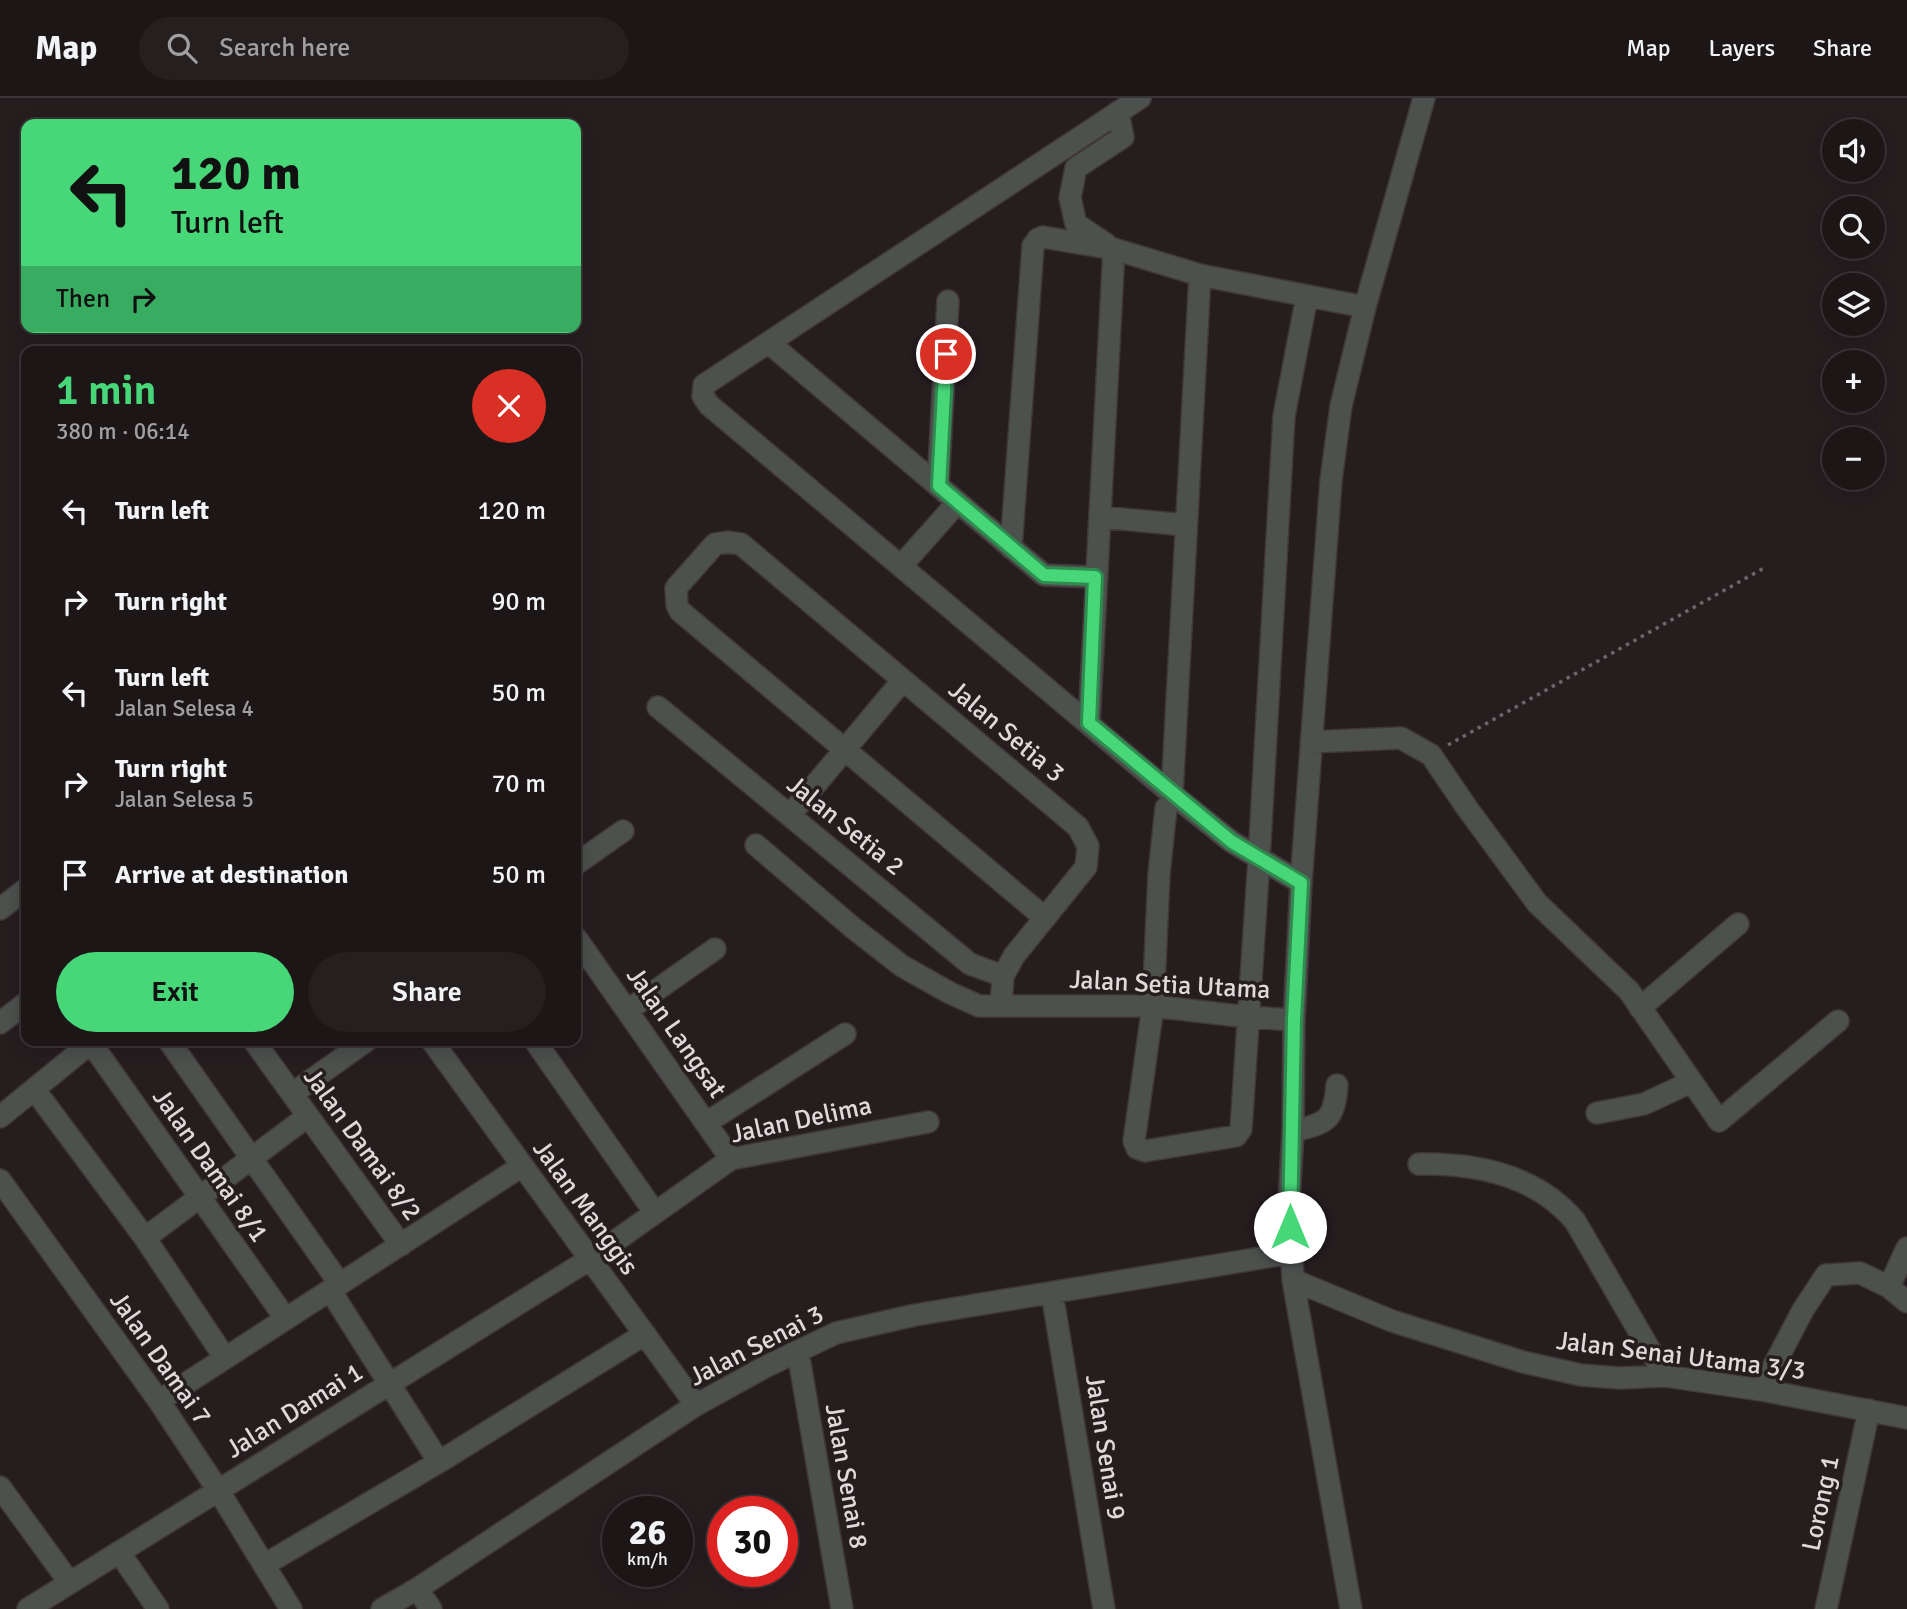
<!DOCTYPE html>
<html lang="en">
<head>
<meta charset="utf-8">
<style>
  :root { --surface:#1c1617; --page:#251f20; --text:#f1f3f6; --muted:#a09fa1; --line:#3a3536; --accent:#47d779 }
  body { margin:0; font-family:Signika,sans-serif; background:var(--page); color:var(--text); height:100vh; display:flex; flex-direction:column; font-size:26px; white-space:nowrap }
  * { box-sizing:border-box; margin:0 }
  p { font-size:23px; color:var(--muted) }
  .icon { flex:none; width:38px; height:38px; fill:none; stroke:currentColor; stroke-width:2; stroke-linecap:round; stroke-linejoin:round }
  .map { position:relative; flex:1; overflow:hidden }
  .panel { position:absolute; left:21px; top:248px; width:560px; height:700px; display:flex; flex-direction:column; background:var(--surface); border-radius:14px; box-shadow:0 4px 18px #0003,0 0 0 2px var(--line) }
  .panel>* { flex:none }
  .banner { position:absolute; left:21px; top:21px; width:560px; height:214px; border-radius:14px; box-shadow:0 4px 18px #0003,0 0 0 2px var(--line); background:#47d779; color:#111; overflow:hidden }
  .buttons { position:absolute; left:1822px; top:21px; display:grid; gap:14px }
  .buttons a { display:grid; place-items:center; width:63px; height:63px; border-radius:50%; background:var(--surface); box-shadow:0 4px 18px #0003,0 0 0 2px var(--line); font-size:35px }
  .speed { position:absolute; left:602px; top:1398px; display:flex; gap:14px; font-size:35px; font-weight:700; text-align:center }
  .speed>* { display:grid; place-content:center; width:91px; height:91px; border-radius:50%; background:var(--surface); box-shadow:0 4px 18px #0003,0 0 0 2px var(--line); line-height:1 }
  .speed small { font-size:18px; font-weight:400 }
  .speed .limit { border:10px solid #d22; background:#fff; color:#111 }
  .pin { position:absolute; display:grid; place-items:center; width:60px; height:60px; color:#fff; margin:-30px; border:4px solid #fff; border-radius:50%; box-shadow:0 2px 7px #0007 }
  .me { position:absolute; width:77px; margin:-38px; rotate:0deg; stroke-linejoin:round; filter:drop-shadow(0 0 5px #0008) }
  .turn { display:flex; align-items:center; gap:24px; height:147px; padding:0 35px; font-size:32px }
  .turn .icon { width:91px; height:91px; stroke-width:2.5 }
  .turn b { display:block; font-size:49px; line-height:60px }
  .then { display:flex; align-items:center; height:66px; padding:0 35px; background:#0003; gap:14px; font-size:26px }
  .round { display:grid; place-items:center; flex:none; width:74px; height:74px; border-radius:37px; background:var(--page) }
  .head { display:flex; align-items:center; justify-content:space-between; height:119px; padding:0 35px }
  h1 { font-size:42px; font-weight:600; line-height:52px; color:var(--accent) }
  .cta { display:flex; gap:14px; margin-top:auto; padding:14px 35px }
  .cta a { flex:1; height:80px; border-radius:42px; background:var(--accent); color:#111; font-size:28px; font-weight:600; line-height:80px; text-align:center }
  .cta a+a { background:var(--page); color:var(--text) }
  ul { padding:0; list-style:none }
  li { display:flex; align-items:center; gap:21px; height:91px; padding:0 35px }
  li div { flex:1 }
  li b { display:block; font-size:26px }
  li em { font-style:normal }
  header { display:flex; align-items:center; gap:42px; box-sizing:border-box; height:98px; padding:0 35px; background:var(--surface); border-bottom:2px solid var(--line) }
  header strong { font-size:33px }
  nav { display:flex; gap:38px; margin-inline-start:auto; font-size:24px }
  .search { width:490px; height:63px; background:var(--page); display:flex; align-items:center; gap:18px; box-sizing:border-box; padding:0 24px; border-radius:38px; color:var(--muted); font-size:26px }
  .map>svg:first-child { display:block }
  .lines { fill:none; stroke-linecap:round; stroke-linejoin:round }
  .minor-casing { stroke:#403739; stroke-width:24 }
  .path { stroke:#6d6567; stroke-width:3.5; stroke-dasharray:3.5 5; stroke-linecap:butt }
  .minor { stroke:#4d514e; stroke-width:21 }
  .route-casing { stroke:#2e8c4f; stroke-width:18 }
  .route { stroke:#47d779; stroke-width:12 }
  .labels { text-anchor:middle; stroke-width:7; stroke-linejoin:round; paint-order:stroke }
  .street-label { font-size:26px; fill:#e0d9da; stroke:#261d1f }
</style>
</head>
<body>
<header>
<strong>Map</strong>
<div class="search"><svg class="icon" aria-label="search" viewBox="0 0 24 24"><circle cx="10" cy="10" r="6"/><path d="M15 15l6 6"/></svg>Search here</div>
<nav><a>Map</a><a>Layers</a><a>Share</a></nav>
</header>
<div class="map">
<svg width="1907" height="1511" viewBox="0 0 1907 1511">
  <rect width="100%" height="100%" fill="#261d1f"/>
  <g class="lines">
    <defs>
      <path id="minor" d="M1140,0L704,287L703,298L709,307L1172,696L1232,744L1301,785
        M1106,146L1076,126L1070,100L1076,70L1123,39L1118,14
        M769,245L1044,477L1095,479
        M938,388L948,203
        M1100,419L1186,427
        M1011,450L1033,148L1038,141L1043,139L1114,151L1200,177L1365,209
        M902,467L957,405
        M658,609L970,866L1003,878
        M1089,625L1114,151
        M1311,644L1401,640L1431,657L1467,710L1537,805L1629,893L1719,1023L1838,923
        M1172,696L1200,177
        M1166,710L1159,776L1153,908L1134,1043L1137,1050L1145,1053L1236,1038L1241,1031L1259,761L1284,318L1307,198
        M790,717L903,582
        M756,747L852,829L902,868L950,895L979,908H1153L1248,919L1294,922
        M576,766L623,733
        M0,811L26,791
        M576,840L731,1061
        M1001,907L1003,878L1014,858L1086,769L1088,748L1078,729L741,446L728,444L715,446L676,490L677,507L680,513L1045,820
        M1640,910L1738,826
        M628,912L715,851
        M0,925L26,905
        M169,943L340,1186
        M254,943L401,1147
        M432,943L696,1307
        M535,943L655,1115
        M91,945L286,1221
        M34,991L145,1140L225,1260
        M292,996L366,943
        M1597,1015L1644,1006L1691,984
        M0,1019L93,943
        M706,1025L845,936
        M1293,1033C1327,1025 1334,1023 1337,987
        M1419,1066C1476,1065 1536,1077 1575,1123L1665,1278
        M0,1082L159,1303L218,1392L291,1511
        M145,1140L308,1018
        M1293,1182L1392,1223L1523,1264L1581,1277L1619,1280L1665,1278L1761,1292L1907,1320
        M1889,1189L1907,1150
        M330,1192L439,1364
        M1052,1195L1104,1511
        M798,1254L842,1511
        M1761,1292L1803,1212L1826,1177L1860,1175L1889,1189L1907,1204
        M159,1303L522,1068
        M0,1389L70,1485
        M119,1454L158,1511
        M264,1467L439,1364L645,1236
        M417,1491L431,1511
        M28,1511L590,1161L731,1061L928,1024
        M382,1511L417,1491L696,1307L765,1269L836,1235L915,1217L1291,1155
        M1351,1511L1293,1182L1289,1104L1293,1033L1294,922L1301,785L1331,382L1341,308L1365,209L1424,0
        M1826,1511L1869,1312"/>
    </defs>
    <use href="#minor" class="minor-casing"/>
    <path class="path" d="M1448,647L1764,470"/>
    <use href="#minor" class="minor"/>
  </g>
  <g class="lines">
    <defs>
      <path id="route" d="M946,256L939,388L1044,477L1095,479L1089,625L1232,744L1301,785L1294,922L1290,1129"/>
    </defs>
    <use href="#route" class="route-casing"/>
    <use href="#route" class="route"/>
  </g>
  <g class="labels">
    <g class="street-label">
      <text transform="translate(1007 633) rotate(40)" y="9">Jalan Setia 3</text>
      <text transform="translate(846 727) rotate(39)" y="9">Jalan Setia 2</text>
      <text transform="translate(1170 886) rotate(3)" y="9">Jalan Setia Utama</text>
      <text transform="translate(677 934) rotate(55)" y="9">Jalan Langsat</text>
      <text transform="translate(801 1021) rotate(-12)" y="9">Jalan Delima</text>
      <text transform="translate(363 1046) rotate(54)" y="9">Jalan Damai 8/2</text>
      <text transform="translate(211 1067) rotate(55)" y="9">Jalan Damai 8/1</text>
      <text transform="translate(586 1109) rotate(54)" y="9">Jalan Manggis</text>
      <text transform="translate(756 1247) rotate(-27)" y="9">Jalan Senai 3</text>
      <text transform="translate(1681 1257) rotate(7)" y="9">Jalan Senai Utama 3/3</text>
      <text transform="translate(161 1260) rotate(55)" y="9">Jalan Damai 7</text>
      <text transform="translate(294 1312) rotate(-32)" y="9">Jalan Damai 1</text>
      <text transform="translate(1106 1349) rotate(81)" y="9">Jalan Senai 9</text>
      <text transform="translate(847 1378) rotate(80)" y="9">Jalan Senai 8</text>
      <text transform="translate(1820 1405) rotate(-78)" y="9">Lorong 1</text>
    </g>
  </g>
</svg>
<div class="buttons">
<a><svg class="icon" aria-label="sound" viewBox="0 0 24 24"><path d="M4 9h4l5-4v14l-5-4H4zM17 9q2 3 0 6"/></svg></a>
<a><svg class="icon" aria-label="search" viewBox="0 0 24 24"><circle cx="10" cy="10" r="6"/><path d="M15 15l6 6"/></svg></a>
<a><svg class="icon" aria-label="layers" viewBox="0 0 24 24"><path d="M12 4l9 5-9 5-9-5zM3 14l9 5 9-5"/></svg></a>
<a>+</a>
<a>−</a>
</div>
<div class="speed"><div>26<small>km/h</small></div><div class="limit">30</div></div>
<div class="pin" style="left:946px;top:256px;background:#d93025"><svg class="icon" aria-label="arrive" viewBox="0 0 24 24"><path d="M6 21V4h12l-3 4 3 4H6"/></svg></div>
<svg class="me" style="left:1290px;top:1129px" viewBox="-20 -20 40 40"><circle r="19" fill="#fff"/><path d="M0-13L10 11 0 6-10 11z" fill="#47d779"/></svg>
<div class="banner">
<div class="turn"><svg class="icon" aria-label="left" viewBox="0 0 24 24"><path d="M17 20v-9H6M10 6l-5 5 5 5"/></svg><div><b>120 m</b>Turn left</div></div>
<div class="then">Then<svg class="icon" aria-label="right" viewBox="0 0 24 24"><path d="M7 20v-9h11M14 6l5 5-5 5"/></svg></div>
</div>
<section class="panel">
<div class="head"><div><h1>1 min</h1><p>380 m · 06:14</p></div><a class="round" style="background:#d93025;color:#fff"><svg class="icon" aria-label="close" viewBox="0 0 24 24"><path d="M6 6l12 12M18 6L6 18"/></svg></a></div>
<ul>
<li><svg class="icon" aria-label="left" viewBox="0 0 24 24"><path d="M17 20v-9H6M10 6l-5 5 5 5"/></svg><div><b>Turn left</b></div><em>120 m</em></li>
<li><svg class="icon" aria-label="right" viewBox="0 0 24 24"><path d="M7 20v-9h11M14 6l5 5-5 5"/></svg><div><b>Turn right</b></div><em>90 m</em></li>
<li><svg class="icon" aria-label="left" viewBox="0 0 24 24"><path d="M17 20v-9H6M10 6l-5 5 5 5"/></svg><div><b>Turn left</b><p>Jalan Selesa 4</p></div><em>50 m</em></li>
<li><svg class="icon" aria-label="right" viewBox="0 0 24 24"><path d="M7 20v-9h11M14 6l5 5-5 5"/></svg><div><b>Turn right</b><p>Jalan Selesa 5</p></div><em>70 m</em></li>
<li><svg class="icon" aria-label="arrive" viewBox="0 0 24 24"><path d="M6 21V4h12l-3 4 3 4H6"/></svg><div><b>Arrive at destination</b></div><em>50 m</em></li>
</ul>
<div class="cta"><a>Exit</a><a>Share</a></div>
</section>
</div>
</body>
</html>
